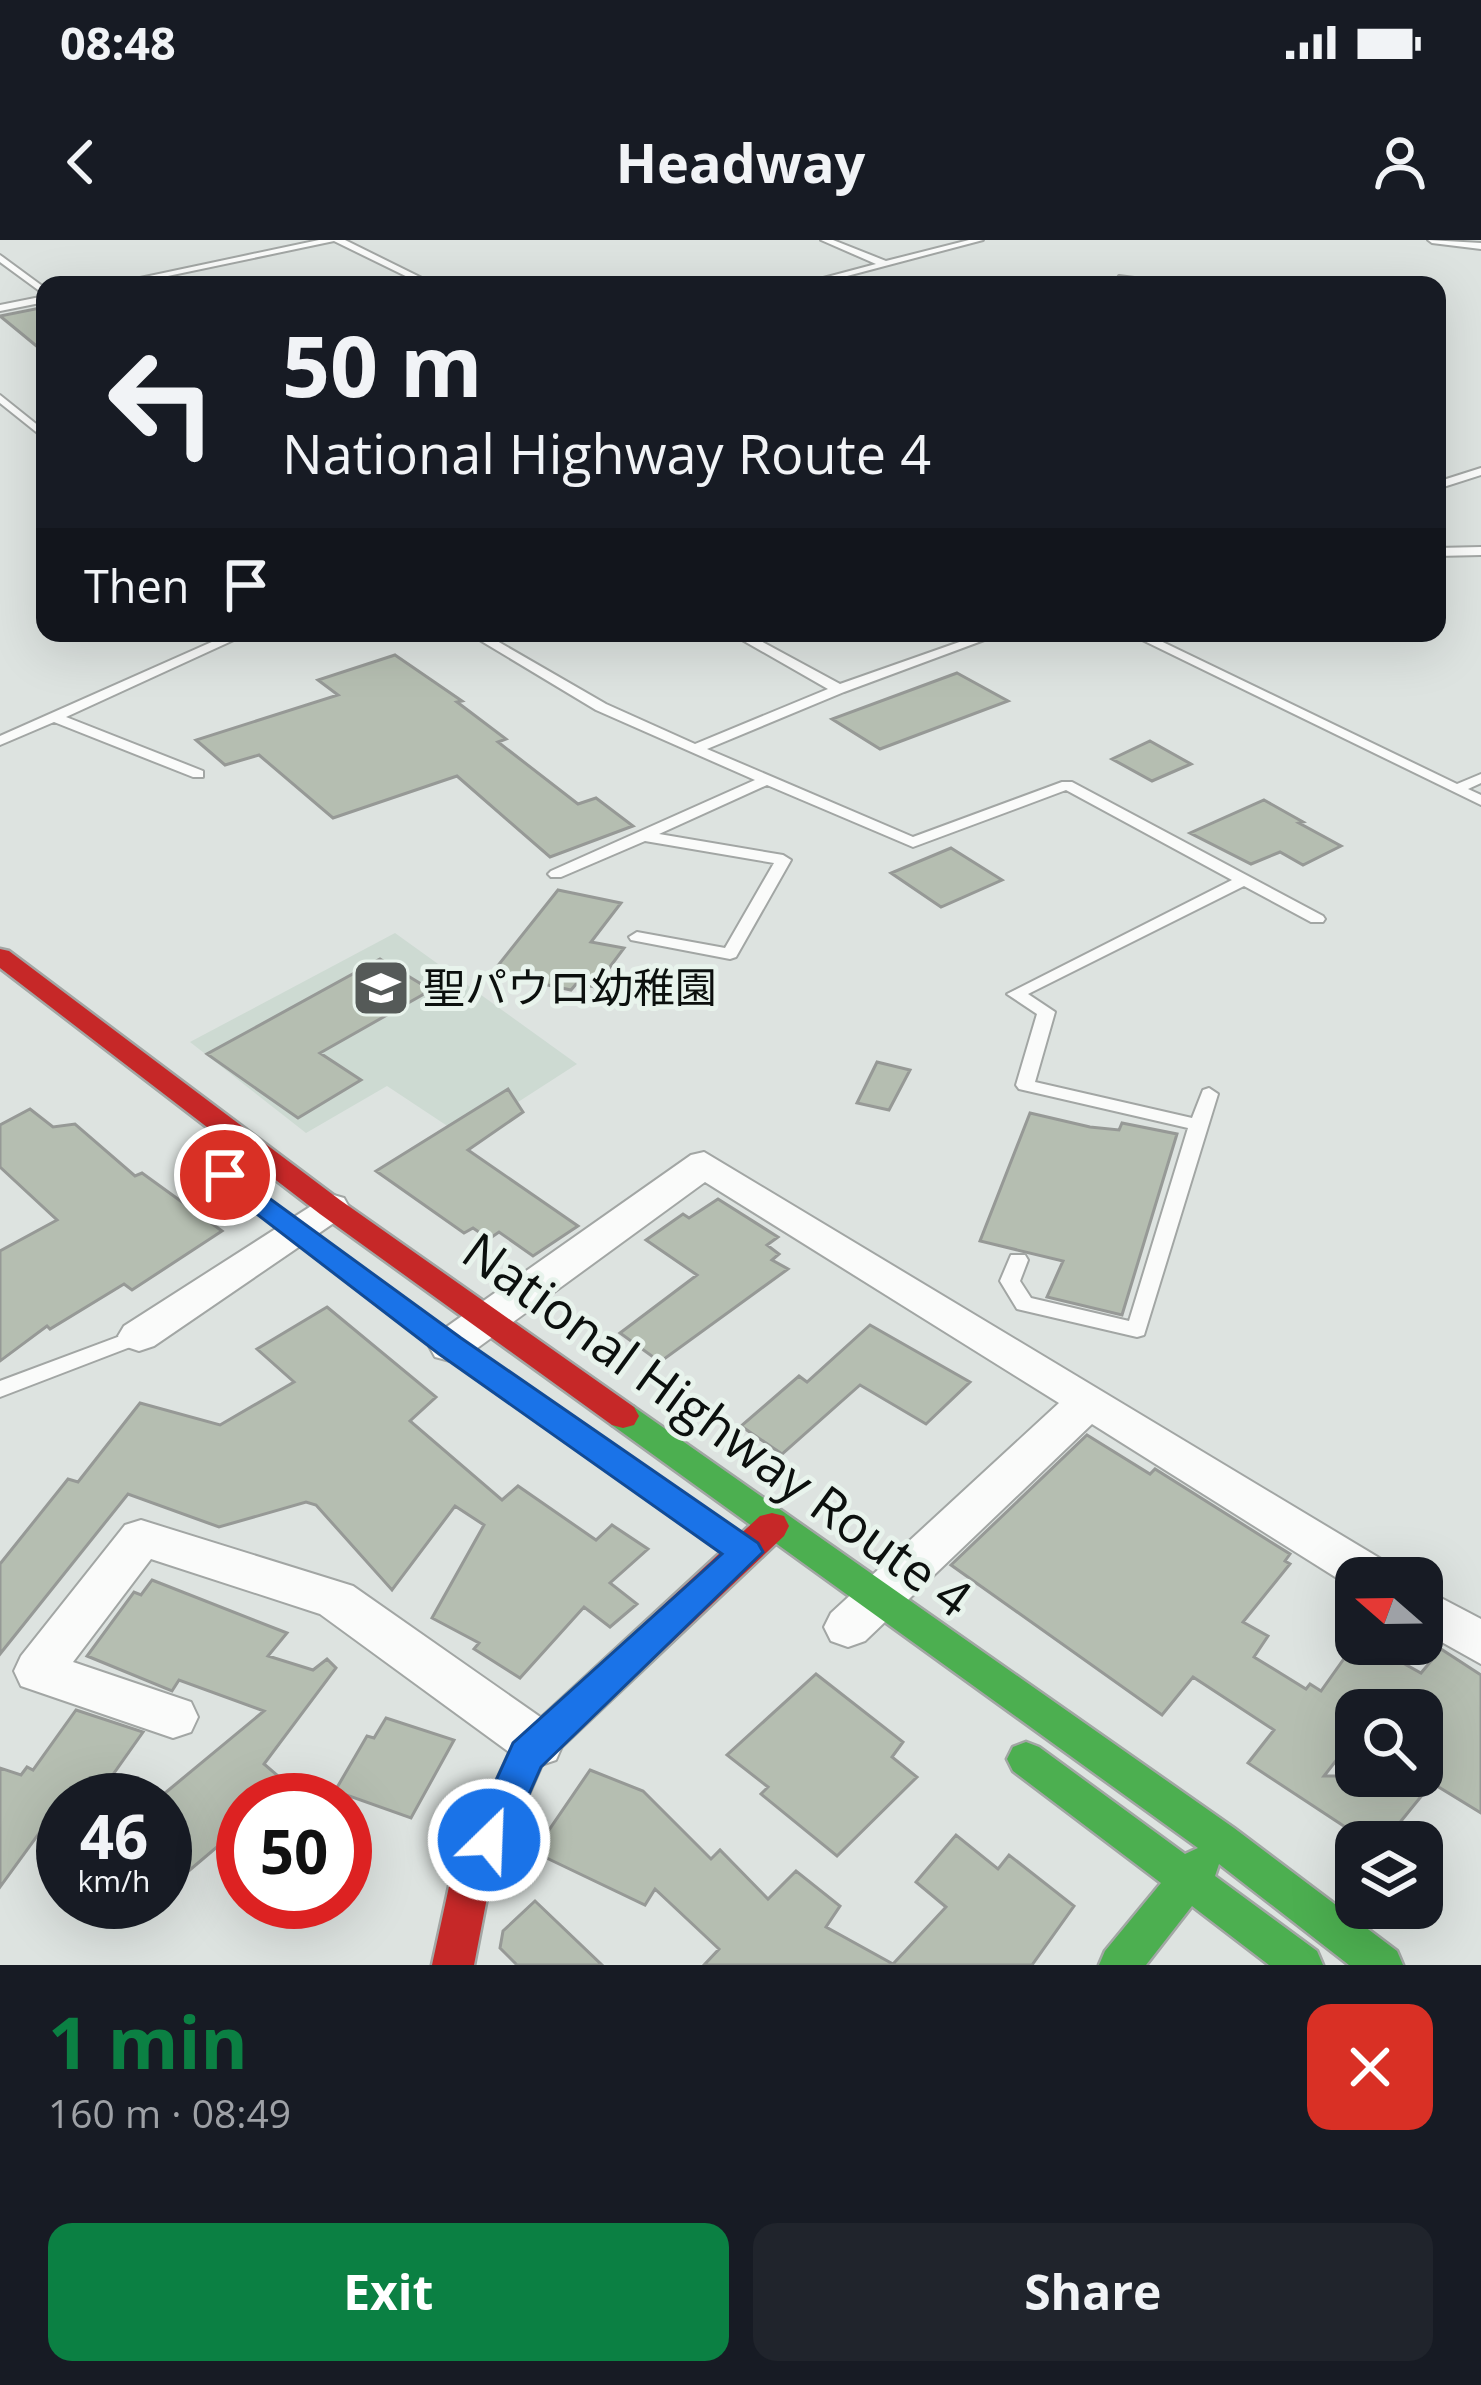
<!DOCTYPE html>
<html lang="en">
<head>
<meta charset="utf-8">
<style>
  :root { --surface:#171b24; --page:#20242c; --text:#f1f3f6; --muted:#9ea1a6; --accent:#0b8043 }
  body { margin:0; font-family:"Open Sans","Noto Sans JP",sans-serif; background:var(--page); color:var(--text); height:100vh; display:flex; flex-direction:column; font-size:45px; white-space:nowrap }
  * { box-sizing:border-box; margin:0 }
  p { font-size:39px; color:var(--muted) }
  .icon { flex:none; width:66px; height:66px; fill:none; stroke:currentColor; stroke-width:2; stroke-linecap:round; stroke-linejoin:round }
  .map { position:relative; height:1725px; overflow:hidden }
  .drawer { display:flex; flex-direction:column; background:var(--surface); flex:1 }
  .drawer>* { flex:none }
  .guide { position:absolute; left:36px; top:36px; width:1410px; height:366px; border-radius:24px; box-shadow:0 12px 48px #0002; background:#171b24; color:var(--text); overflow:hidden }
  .needle { width:78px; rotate:290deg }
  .fabs { position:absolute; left:1335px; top:1317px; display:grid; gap:24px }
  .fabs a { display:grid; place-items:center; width:108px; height:108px; border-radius:24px; background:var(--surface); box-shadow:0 12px 48px #0002; font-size:60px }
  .speed { position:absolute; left:36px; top:1533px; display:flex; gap:24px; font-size:60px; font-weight:700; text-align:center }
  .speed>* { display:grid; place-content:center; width:156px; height:156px; border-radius:50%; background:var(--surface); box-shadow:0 12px 48px #0002; line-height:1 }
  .speed small { font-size:30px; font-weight:400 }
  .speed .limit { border:18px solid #d22; background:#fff; color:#111 }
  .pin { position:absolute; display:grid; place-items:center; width:102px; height:102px; color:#fff; margin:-51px; border:6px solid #fff; border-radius:50%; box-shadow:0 3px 12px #0007 }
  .me { position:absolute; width:132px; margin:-66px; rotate:24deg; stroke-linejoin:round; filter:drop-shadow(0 0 9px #0008) }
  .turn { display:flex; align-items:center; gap:42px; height:252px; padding:0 48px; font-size:54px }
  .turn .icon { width:156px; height:156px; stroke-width:2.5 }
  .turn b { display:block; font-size:84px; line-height:102px }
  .then { display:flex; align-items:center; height:114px; padding:0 48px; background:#0003; gap:24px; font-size:45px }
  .round { display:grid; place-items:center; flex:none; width:126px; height:126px; border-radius:24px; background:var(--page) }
  .overview { display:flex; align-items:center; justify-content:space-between; height:204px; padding:0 48px }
  h1 { font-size:72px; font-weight:700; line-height:90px; color:var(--accent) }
  .action { display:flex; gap:24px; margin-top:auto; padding:24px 48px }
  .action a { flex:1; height:138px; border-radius:24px; background:var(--accent); color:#fff; font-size:48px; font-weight:700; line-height:138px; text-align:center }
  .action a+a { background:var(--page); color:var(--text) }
  .status { display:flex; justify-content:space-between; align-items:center; height:84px; padding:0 60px; background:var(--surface); direction:ltr }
  .status svg { height:33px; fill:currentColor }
  header { display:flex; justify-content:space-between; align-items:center; height:156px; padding:0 48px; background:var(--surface); font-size:54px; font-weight:700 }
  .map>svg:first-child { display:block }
  .built { fill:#cddad2 }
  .building { fill:#b5beb1; stroke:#969996; stroke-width:3; fill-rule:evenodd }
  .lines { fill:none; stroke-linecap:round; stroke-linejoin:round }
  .lane-casing { stroke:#a2a6a4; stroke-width:4 }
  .street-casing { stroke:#a2a6a4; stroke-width:4 }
  .fast-casing { stroke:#a2a6a4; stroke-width:5 }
  .jam-casing { stroke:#a2a6a4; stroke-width:5 }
  .lane { fill:#fafbfa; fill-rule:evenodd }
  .street { fill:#fafbfa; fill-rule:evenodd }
  .fast { fill:#4caf50; fill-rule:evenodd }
  .jam { fill:#c62828; fill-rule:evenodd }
  .route { fill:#1a73e8; stroke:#114b97; stroke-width:3 }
  .labels { text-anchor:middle; stroke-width:10; stroke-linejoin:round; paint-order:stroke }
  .poi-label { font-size:42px; fill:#0c100e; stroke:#e8f3ec; text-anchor:start }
  .near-street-label { font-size:51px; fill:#0c100e; stroke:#e8f3ec }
</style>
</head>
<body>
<div class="status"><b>08:48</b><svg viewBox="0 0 49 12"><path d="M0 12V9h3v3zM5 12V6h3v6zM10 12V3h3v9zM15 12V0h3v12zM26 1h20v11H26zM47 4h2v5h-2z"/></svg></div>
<header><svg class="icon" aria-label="back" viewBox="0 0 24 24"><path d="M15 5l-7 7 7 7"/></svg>Headway<svg class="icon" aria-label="person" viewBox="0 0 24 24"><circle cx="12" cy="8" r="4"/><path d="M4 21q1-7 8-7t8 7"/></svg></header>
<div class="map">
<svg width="1481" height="1725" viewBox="0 0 1481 1725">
  <rect width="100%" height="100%" fill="#dde3e0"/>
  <path class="built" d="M395,693L577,824L464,897L387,846L306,893L190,802Z"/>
  <path class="building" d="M45,67V113L0,76Z
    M395,415L462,461L457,462L506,499L498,502L578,564L596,558L633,586L550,617L457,536L333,578L259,515L225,525L196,500L338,455L318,440Z
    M957,433L1008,461L880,509L832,479Z
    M1150,501L1191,524L1152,541L1112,519Z
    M1264,560L1303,582L1299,583L1341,606L1303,625L1280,612L1251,624L1190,593Z
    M951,608L1002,640L941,667L891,633Z
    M558,650L621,663L591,702L624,708L595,747L577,743L571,750L492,733Z
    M380,719L431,750L320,813L361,840L298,878L207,814Z
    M877,822L910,830L889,870L857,863Z
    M508,849L523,872L468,910L578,986L533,1016L499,992L489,999L473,988L464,993L376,931Z
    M30,869L53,887L75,884L135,936L142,933L222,991L132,1050L124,1044L50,1089L47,1086L0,1121V1011L57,980L0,927V885Z
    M1030,873L1090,887L1119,890L1122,883L1177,894L1122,1075L1047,1057L1063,1021L980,1001Z
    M718,959L778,997L767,1005L779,1014L772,1020L788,1029L660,1122L620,1093L697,1035L646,1000L683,974L689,978Z
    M327,1067L436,1157L410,1181L502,1260L518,1246L596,1300L612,1285L648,1309L610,1343L637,1364L610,1387L584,1367L520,1438L474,1409L479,1403L432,1378L484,1285L455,1266L392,1350L316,1265L306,1262L219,1287L128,1254L0,1414V1324L68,1239L78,1242L140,1163L220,1185L294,1142L257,1109Z
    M870,1085L970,1142L926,1184L860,1145L782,1214L741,1186L799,1136L807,1142Z
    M1087,1195L1150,1234L1155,1229L1290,1314L1285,1321L1290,1324L1243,1382L1268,1396L1254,1417L1306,1449L1310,1444L1321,1451L1353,1406L1377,1421L1383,1412L1421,1433L1441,1409L1481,1435V1573L1432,1543L1384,1602H1368L1248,1523L1274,1490L1193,1437L1162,1475L951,1325ZM1356,1470H1422V1536H1324L1356,1495Z
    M152,1340L287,1393L268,1416L313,1430L327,1419L336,1428L264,1524L306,1560H243V1585L165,1651V1553L264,1471L179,1440L172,1451L87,1416L134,1352L141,1355Z
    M816,1434L903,1502L892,1517L917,1537L837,1616L761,1554L768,1547L727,1515Z
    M76,1470L143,1492L95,1560H63V1604L45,1585L0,1647V1528L21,1535L27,1527L33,1530Z
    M386,1478L454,1500L411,1578L335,1551L367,1496L374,1498Z
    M590,1530L643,1551L711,1619L720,1610L768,1659L796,1631L840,1666L826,1687L893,1724L946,1667L916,1642L956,1595L998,1629L1009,1615L1074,1666L1032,1725H704L719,1709L655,1649L645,1665L534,1612Z
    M535,1661L602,1725H517L500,1708L503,1691Z"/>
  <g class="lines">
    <defs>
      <path id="lane" d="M319,0H345L436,45H424L334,1L125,45H107Z
        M821,0H833L886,21L969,0H983L813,45H797L876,24Z
        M1428,0L1481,3V9L1432,3Z
        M0,15L45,48V55L0,22Z
        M1119,36L1165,42L1170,45L1116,41Z
        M45,56V62L0,71V65Z
        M0,155L45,191V199L0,163Z
        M1481,228V235L1437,249V242Z
        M1481,307V315L1437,316V308Z
        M232,393H249L66,477L203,531V537H193L54,482L0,505V496Z
        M468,393H483L606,464L695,504L828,449L730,393H746L840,444L985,393H1003L844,452L707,509L913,597L1062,542H1072L1323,676L1325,679L1323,682H1311L1244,646L1028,754L1055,772L1035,842L1192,878L1203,850L1209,848L1218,854L1144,1095L1137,1097L1017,1069L1000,1041L1011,1015H1025L1028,1020L1020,1041L1031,1058L1129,1081L1188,888L1019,849L1016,845L1037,774L1007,754L1232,640L1066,550L913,607L767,545L659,594L783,615L791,620L736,717L730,719L631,700L629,697L637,692L725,708L774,623L645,601L561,637H551L548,634L551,631L755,540L596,470Z
        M1128,393H1144L1457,544L1481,534V543L1468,549L1481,555V565Z
        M139,1089L146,1091L149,1096L146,1101L0,1157V1141Z"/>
      <path id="street" d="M704,912L1391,1325L1398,1338H1356V1350L1092,1184L865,1401L848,1407L831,1401L824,1387L831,1373L1059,1163L705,942L465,1117L450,1121L435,1117L429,1106L435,1095L691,915Z
        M330,954L344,958L349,967L344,976L154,1106L139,1111L124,1106L118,1096L124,1086Z
        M141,1280L353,1346L556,1488L563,1504L556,1520L538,1526L520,1520L320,1374L151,1319L73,1422L191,1462L198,1477L191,1492L173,1498L21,1446L14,1431L21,1416L125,1285Z
        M1422,1348L1481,1379V1424L1422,1391Z"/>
      <path id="fast" d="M623,1164L634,1167L1234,1588L1397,1711L1403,1725H1349L1219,1624L1215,1636L1317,1711L1323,1725H1269L1192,1666L1146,1725H1099L1105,1711L1161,1643L1013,1531L1007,1519L1013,1507L1026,1502L1039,1507L1185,1614L1198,1608L612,1185L607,1176L612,1167Z"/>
      <path id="jam" d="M0,709L9,711L340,960L634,1167L639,1176L634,1185L623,1188L612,1185L320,974L0,728Z
        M772,1273L784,1276L789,1286L784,1296L541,1526L490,1642L474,1725H432L450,1642L514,1503L760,1276Z"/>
    </defs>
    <use href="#lane" class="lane-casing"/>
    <use href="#street" class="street-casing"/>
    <use href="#fast" class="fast-casing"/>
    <use href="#jam" class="jam-casing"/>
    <use href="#lane" class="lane"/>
    <use href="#street" class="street"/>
    <use href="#fast" class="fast"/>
    <use href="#jam" class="jam"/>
  </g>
  <path class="route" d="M225,926L461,1098L758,1303L763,1312L541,1527L503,1613L489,1618L475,1613L469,1600L513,1503L722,1314L439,1114L215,942V929Z"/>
  <defs>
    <symbol id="school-square" viewBox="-11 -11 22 22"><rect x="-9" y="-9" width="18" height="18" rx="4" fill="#555a58" stroke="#e8f3ec"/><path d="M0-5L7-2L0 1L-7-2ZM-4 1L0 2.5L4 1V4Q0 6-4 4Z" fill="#fff"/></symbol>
  </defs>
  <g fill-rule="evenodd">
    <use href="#school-square" x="348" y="715" width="66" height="66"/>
  </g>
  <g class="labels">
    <g class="poi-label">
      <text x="423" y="763">聖パウロ幼稚園</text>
    </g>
    <g class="near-street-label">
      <text transform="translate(717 1185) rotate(36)" y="18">National Highway Route 4</text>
    </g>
  </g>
</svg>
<div class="fabs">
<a><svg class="needle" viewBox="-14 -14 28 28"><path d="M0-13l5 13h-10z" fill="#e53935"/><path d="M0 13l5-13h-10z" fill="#9ea1a6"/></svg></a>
<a><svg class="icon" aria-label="search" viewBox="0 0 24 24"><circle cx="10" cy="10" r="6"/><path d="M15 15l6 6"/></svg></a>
<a><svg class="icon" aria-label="layers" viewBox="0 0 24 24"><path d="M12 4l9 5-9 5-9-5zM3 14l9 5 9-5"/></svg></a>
</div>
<div class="speed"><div>46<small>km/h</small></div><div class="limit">50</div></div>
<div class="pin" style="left:225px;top:935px;background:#d93025"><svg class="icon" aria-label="arrive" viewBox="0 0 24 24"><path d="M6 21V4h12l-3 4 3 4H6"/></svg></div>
<svg class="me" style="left:489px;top:1600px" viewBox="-20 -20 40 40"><circle r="17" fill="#1a73e8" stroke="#fff" stroke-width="3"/><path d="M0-11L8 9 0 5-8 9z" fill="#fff"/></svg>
<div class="guide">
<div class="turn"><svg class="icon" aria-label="left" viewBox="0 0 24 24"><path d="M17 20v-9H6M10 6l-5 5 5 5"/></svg><div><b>50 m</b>National Highway Route 4</div></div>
<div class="then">Then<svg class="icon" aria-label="arrive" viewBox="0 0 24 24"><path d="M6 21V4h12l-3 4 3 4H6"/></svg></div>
</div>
</div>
<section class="drawer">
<div class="overview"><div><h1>1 min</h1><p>160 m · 08:49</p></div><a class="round" style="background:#d93025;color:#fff"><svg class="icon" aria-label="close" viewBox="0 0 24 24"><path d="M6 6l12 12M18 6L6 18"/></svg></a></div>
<div class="action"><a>Exit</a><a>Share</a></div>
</section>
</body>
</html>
